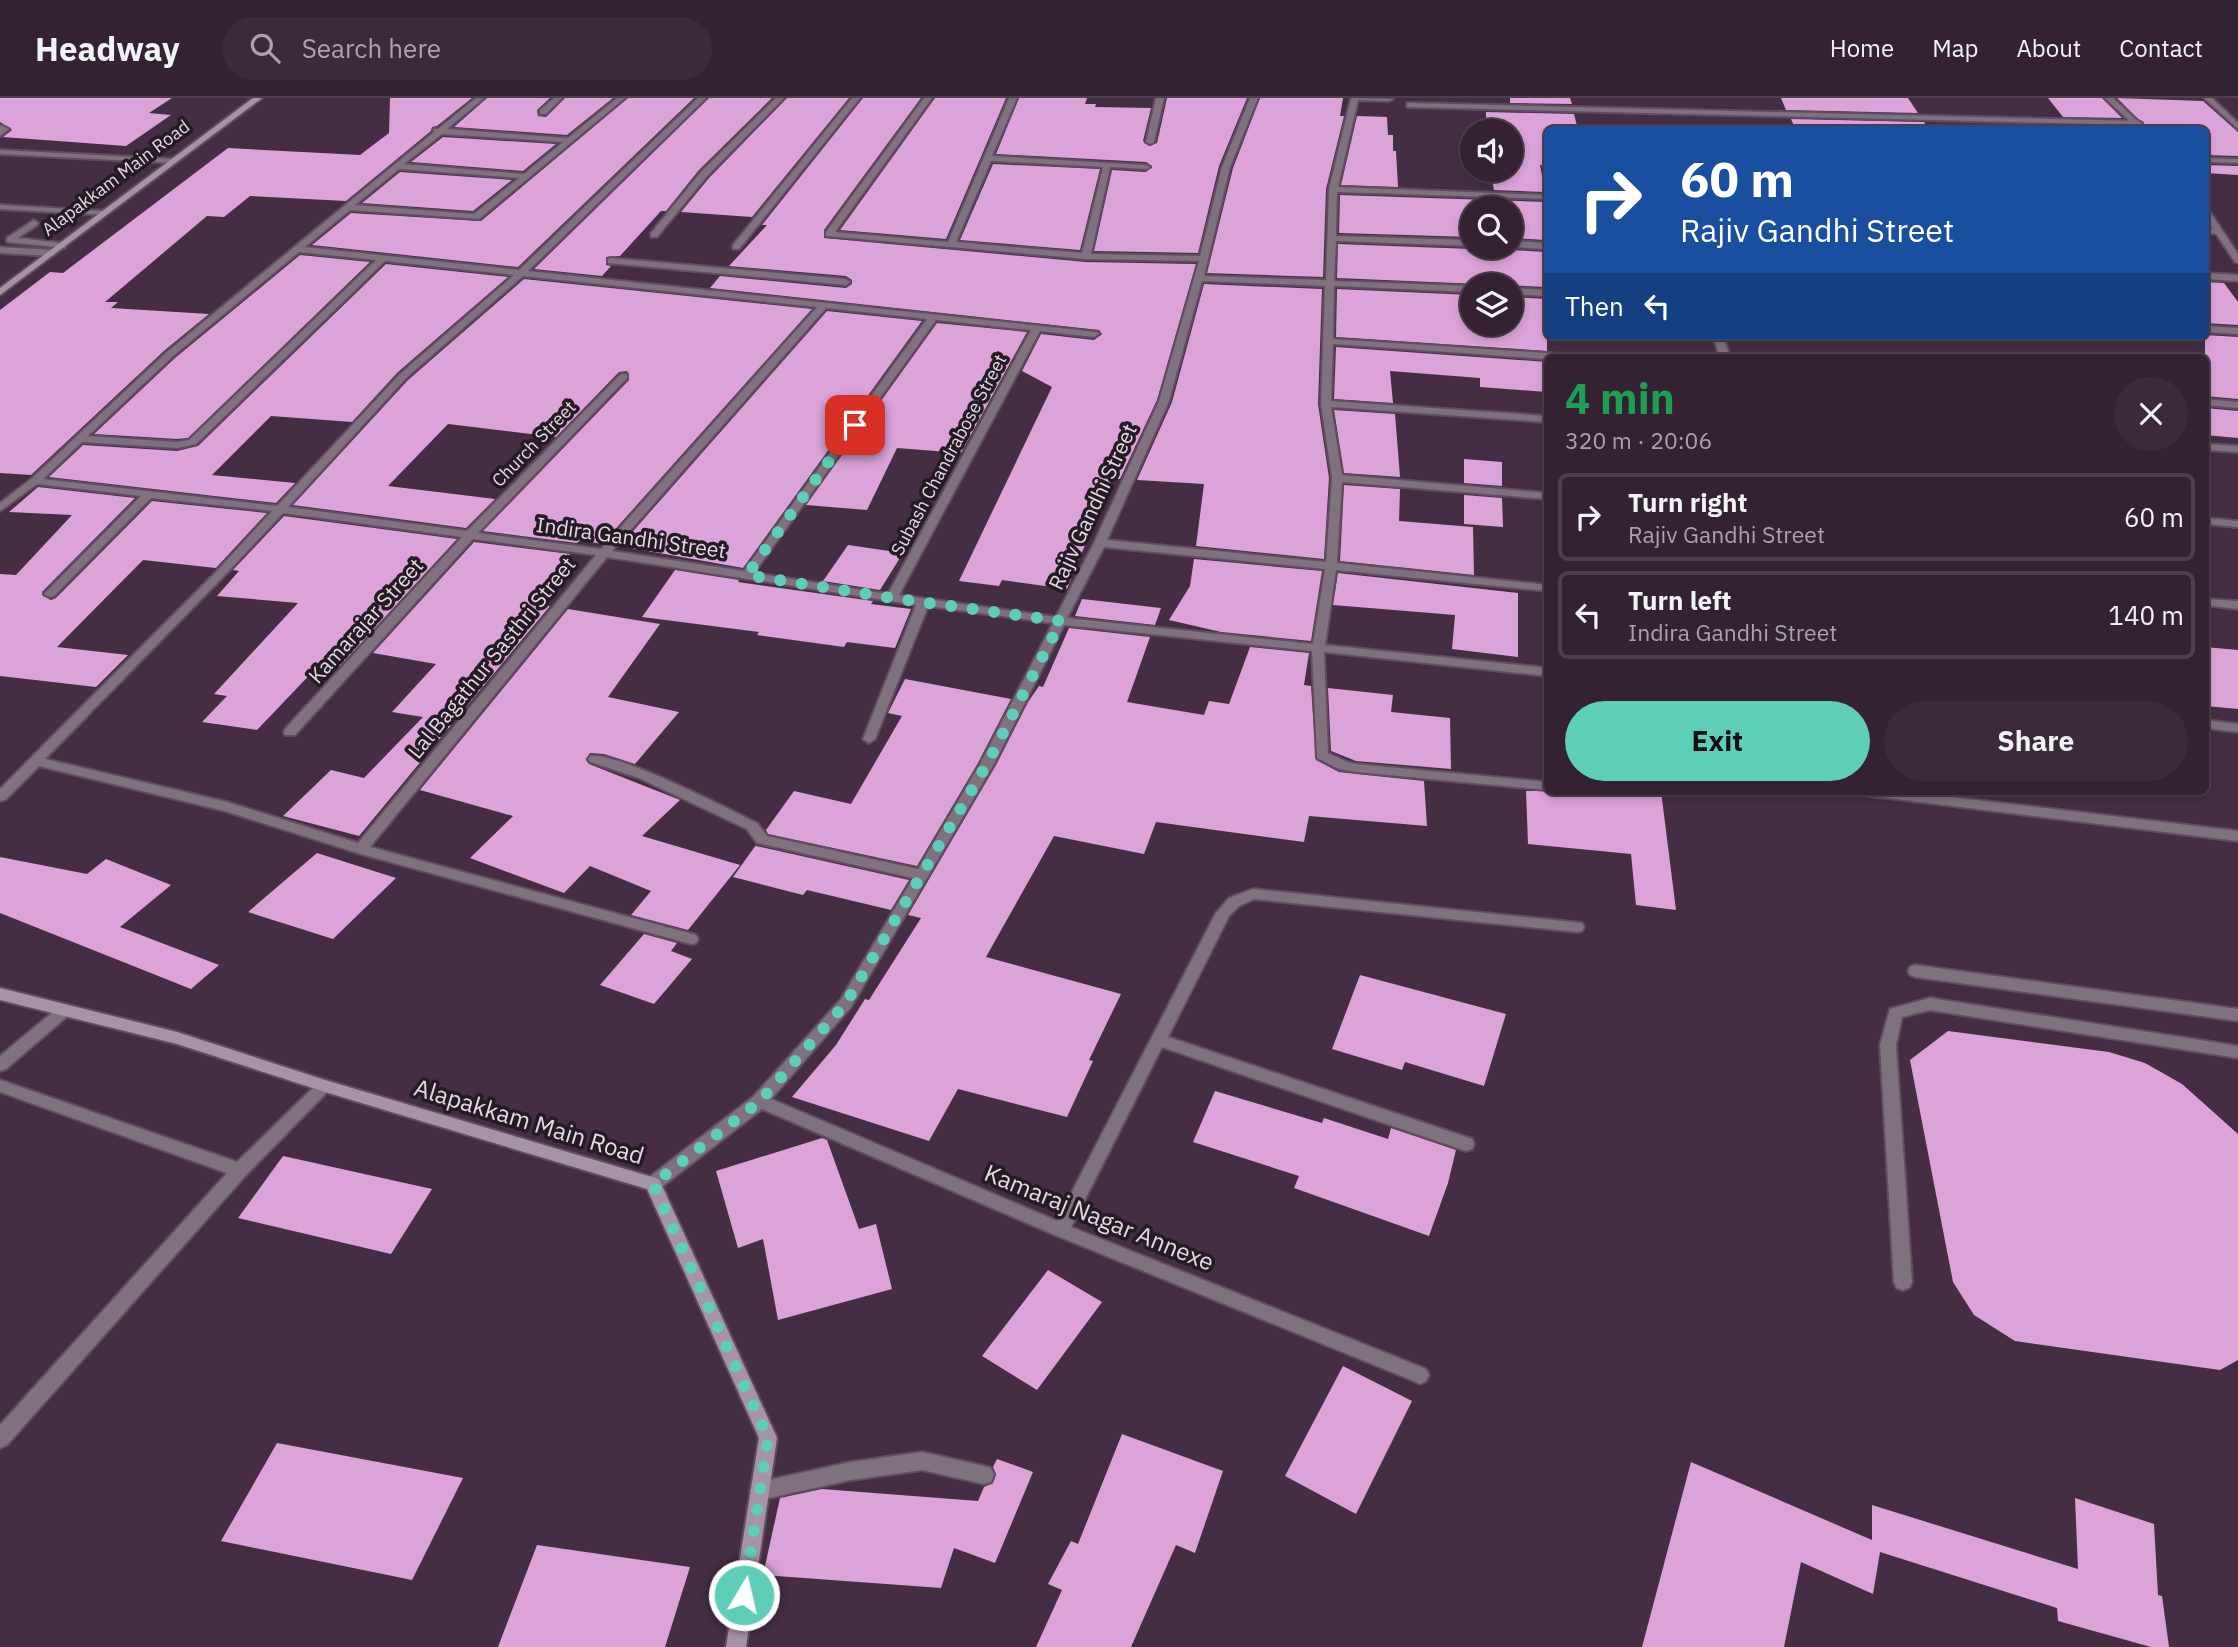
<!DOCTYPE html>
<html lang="en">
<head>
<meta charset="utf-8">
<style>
  :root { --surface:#342233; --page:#3c2a3b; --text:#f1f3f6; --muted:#a9a4ac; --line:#4e3f4e; --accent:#5eceb8 }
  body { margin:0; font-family:"IBM Plex Sans",sans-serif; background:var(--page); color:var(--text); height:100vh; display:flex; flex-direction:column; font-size:26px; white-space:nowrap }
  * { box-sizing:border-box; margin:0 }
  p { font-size:23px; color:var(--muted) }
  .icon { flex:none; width:38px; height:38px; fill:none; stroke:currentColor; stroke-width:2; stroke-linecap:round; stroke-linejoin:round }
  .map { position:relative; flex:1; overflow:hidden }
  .panel { position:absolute; left:1544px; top:256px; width:665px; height:441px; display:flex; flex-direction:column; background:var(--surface); border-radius:10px; box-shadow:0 4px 10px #0003,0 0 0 2px var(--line) }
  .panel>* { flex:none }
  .top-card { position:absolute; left:1544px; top:28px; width:665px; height:214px; border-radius:10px; box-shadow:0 4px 10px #0003,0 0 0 2px var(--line); background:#1a4fa0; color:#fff; overflow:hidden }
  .tools { position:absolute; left:1460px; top:21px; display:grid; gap:14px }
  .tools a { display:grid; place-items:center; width:63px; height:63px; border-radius:50%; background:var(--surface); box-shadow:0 4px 10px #0003,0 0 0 2px var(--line); font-size:35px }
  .pin { position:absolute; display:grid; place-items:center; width:60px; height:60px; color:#fff; margin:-30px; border-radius:14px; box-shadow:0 4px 10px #0006 }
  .me { position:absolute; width:77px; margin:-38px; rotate:9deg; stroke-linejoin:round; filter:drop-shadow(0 0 5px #0008) }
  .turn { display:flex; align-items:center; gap:24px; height:147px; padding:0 21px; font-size:32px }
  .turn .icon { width:91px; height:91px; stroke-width:2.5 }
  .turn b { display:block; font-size:49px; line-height:60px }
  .then { display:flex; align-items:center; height:66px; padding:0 21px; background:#0003; gap:14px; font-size:26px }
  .round { display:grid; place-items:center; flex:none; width:74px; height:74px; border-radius:37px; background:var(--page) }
  .head { display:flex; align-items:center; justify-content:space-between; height:119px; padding:0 21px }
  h1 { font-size:42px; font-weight:700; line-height:52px; color:#1e9e55 }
  .cta { display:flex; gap:14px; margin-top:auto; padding:14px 21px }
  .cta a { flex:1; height:80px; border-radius:42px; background:var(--accent); color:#111; font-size:28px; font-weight:700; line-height:80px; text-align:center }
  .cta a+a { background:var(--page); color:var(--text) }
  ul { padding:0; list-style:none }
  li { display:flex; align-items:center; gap:21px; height:88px; margin:0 14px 10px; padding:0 7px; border:4px solid var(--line); border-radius:10px }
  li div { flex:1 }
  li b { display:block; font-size:26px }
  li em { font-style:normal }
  header { display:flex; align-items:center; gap:42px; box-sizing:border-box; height:98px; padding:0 35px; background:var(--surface); border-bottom:2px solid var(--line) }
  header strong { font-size:33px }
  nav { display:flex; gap:38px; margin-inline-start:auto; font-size:24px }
  .search { width:490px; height:63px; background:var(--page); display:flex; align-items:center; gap:18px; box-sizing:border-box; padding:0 24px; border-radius:38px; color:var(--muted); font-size:26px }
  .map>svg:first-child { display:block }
  .building { fill:#dba3d8 }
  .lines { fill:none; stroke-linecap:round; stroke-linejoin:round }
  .service-casing { stroke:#624c61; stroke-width:4 }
  .minor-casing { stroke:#624c61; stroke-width:4 }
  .tertiary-casing { stroke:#624c61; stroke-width:4 }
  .secondary-casing { stroke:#624c61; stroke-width:4 }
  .service { fill:#7f727e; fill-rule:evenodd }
  .minor { fill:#7f727e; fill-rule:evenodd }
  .tertiary { fill:#7f727e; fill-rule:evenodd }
  .secondary { fill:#a693a5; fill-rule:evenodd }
  .route { stroke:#5eceb8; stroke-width:12; stroke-dasharray:0 21.6 }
  .labels { text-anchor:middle; stroke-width:7; stroke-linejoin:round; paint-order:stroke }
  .far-street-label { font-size:18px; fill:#e6d7e4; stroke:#251b25 }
  .street-label { font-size:21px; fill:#e6d7e4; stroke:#251b25 }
  .near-street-label { font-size:24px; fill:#e6d7e4; stroke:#251b25 }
</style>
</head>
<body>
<header>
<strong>Headway</strong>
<div class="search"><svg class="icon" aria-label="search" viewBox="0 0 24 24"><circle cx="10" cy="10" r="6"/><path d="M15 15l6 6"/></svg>Search here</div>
<nav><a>Home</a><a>Map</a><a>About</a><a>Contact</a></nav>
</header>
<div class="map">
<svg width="2238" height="1549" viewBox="0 0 2238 1549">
  <rect width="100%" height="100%" fill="#452e44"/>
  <path class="building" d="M0,0H172L149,15L171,17L126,48L3,39L12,32L0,24Z
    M390,0H472L437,28L432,29L431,33L346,103L250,98L224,119L207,118L105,204H118L111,210L209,216L165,252L31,377L0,375V212L50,174L63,175L228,50L360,57L389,35Z
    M487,0H550L537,12L538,18L546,19L565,0H613L567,37L454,29Z
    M628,0H694L518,169L312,147L351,115L481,123Z
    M709,0H772L699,72L666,113H661L620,158L606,159V167L611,168L602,178L534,171Z
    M787,0H849L752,119L681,114L709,80Z
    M863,0H921L824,132V140L1086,164L1196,166L1157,302L1120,381H1112L1067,491L1002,482L999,488L959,483L1052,289L1022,273L1041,236L1094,242L1102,236L1099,232L710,190L720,178L846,190L852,186V182L846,178L729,168L767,127H762Z
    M935,0H1006L946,141L840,132Z
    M1019,0H1087L1085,6H1096L1095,9L1151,10L1143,43L1149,48L1157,45L1167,0H1247L1219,68L1198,155L1094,153L1112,72L1146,74L1152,68L1146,64L996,56Z
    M1260,0H1343L1340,18H1344L1326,91L1323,179L1207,175L1233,70Z
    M1510,0H1570L1572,6L1510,5Z
    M1781,0H1908L1918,15L1786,12Z
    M2048,0H2102L2122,20L2063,19Z
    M2117,0L2203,3L2238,34V58L2205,57V32H2149Z
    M1486,14L1574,16L1578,32H1547V68L1540,67L1545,94L1494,92L1490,72H1510V33H1486Z
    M1357,18L1387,19L1388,37H1393V53H1396L1398,89L1341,87Z
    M1791,21L1924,24L1929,32H1796Z
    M443,39L556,46L523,73L411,64Z
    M993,66L1100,71L1080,152L960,142Z
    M2205,67L2238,68V77L2205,75Z
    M400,74L512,82L473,113L362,105Z
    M1340,97L1547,104V142L1510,140V110H1472V139L1339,135Z
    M1338,146L1472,151L1507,149L1510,152L1547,154V189L1337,180Z
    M300,157L370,164L188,340L177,341L94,336L175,260Z
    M386,166L508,179L398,274L352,324L271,318L212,377L295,385L276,405L49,379L83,347L177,353L198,348Z
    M524,181L812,211L602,446L580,442L577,445L483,433L629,282L627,273L619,274L556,339L448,326L388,388L495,401L466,430L293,407L408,282Z
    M2205,184L2224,185L2238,204V227L2205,225Z
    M1204,186L1322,191L1318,306L1329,380L1324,461L1196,448L1204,386L1137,382L1172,304Z
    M1337,191L1472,197V226H1510V199L1547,201V253L1336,239Z
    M827,213L922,223L743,470L620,448Z
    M937,225L1027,234L961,355L897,350L867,412L806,407Z
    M2205,237L2238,239V301L2205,298Z
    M1336,249L1547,264V294L1480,289V280L1390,273L1393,305L1334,301Z
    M2205,310L2238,313V340L2205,337Z
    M1334,312L1395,316L1400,379L1344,375Z
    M1464,361L1502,364V388L1464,385Z
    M1344,387L1400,391L1399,423L1473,429L1474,477L1340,463Z
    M38,389L135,400L42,494L43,498L51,502L56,500L152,403L267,415L216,470L143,462L57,549L128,557L96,589L0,578V476L16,477L72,417L9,414Z
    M1464,397L1502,400L1503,429L1464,426Z
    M284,418L457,441L339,569L320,566L257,632L202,624L227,598L214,596L298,505L217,498L239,473L233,472Z
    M474,444L570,456L536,506L550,508L359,738L283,718L331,672L364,680L423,619L392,614L436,566L373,555Z
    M848,447L903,455L880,492L823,483Z
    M1194,461L1322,473L1311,543L1221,534L1169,522L1190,488Z
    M675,472L739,482L738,484L873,503L871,506L911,511L895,550L847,544L844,549L757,537L759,534L642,519Z
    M1338,475L1518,495V559L1452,551L1455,517L1333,507Z
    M1082,501L1161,510L1155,527L1075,518Z
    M568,511L660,526L608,599L679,614L635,666L604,656L590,655L586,662L589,666L680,702L642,738L740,767L688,832L631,817L651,793L590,768L564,795L470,760L513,718L420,692Z
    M1069,530L1150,539L1127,604L1204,617L1209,603L1229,606L1250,549L1309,555L1304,587L1311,588L1316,662L1339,674L1424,683L1427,728L1309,718L1304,744L1156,724L1144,756L1054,738L986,859L1121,896L1089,962L1093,963L1067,1019L958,991L929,1043L792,999L836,947L865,901L869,902L921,820L908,817L996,667L1028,604L1039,588L1043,589Z
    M2205,549L2238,552V611L2205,608Z
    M905,581L1011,601L978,665L917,768L768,736L766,732L794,693L851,706L902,618L888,615Z
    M1328,590L1393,597L1391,614L1450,620L1451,671L1356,663L1331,653Z
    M1526,693H1661L1676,812L1636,807L1631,756L1528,746Z
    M756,747V748L909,782L891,812L807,792L803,797L733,779Z
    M317,755L396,780L333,841L248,814Z
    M0,759L87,776L106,761L171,787L120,829L219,867L191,891L0,815Z
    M644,836L677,845L671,853L692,861L654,906L600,887Z
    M1360,877L1506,916L1484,988L1405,964L1402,972L1332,951Z
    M1948,933L2109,954L2145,965L2182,986L2238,1036V1262L2220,1272L2015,1243L1974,1217L1953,1184L1910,962Z
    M1215,993L1322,1025L1324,1020L1388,1041L1391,1030L1456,1052L1448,1085L1429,1138L1294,1090L1299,1078L1193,1044Z
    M822,1040L827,1042L859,1131L876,1126L892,1191L778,1222L763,1141L738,1150L716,1073Z
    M283,1058L432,1091L391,1156L238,1120Z
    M1048,1172L1102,1204L1037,1292L982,1258Z
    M1343,1268L1412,1303L1356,1416L1285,1378Z
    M1122,1336L1223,1373L1195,1455L1176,1447L1131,1549H1036L1062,1492L1048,1486L1071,1443L1078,1446Z
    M277,1345L463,1380L412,1482L221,1443Z
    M997,1361L1033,1374L995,1465L954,1450L941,1490L763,1477L780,1400L822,1391L978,1403L984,1389L993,1385L996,1376L993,1369Z
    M1691,1364L1872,1442V1407L2078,1471L2075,1400L2154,1426L2158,1497L2162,1498L2169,1549H2151L2058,1523L2057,1510L1880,1454L1873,1496L1801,1464L1784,1549H1642Z
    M537,1447L690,1469L665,1549H498Z"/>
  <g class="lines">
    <defs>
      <path id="service" d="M0,27L9,31L0,38Z
        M0,52L174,61L178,63L174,65L0,56Z
        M0,107L105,113L109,115L105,117L0,111Z
        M34,122L38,125L37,127L18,140L62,145L65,146V150L7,144V140Z
        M2205,622L2238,626V634L2205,630Z
        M1856,693H1900L2238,733V743L1863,697Z
        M1930,900L2238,948V960L1930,912L1902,919L1896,947L1912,1184L1909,1190L1903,1192L1897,1190L1894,1184L1880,947L1890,911Z
        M65,906L70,908L73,912L70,916L6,971L0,973V958L60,908Z
        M0,982L237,1064L319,984L325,982L331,984L333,988L246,1077L7,1347L0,1350V1327L227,1075L0,994Z"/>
      <path id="minor" d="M476,0H484L447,31L568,40L617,0H625L479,121L350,112L305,149L519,172L698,0H706L528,173L1097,234L1099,236L1094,239L1040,233L899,497L1056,519L1094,445L1159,303L1199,163L1086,161L826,138V134L924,0H932L835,134L948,144L1009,0H1017L992,58L1146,67L1150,69L1146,71L1110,69L1091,156L1200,158L1222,69L1250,0H1258L1230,69L1204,178L1326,182L1329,91L1351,0L1393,1L1389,3L1358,2L1338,89L1547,97V101L1337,94L1336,138L1472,142V148L1336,143L1334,183L1472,188V194L1334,188L1333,241L1560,256L1565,259H1547V261L1333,246L1331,303L1547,318V324L1331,309L1342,377L1547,395V401L1342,384L1337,465L1547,487V493L1336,472L1325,547L1547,570V578L1324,554L1328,655L1347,664L1356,666L1547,684V692L1356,674L1339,671L1317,660L1312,553L1064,527L994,666L851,909L771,1001L1057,1123L1216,815L1229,800L1253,791L1582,825L1584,829L1582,833L1577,834L1254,801L1239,808L1229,818L1168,939L1472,1041L1474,1046L1472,1051L1466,1053L1162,949L1071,1129L1426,1271L1429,1277L1426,1283L1420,1286L1414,1283L1055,1137L762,1011L659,1091L653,1093L647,1091L645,1086L647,1081L754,998L841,901L913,780L757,745L747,731L639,680L590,664L588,661L590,658C616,653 728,711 757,725L767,738L918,771L980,666L1053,525L928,508L875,641L869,645L863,641L916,507L607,459L370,749L696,837L698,841L696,845L691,846L361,756L225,713L39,668L5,702L0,703V691L215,475L272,413L151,400L54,498L50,499L44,496L46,494L141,398L37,386L0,413V405L31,381L167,254L434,34V31H438ZM442,36L563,44L524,76L404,66ZM991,63L1103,69L1082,155L956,144ZM399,71L519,80L474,116L355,107ZM299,154L376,162L189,342L177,344L88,338L173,258ZM385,163L514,177L400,276L277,408L43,381L82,344L177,350L196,346ZM523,178L817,209L601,451L478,435L627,280V276H621L467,433L288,409L406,280ZM1202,183L1325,188L1321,306L1332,380L1326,464L1107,442L1169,303ZM826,210L927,221L744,473L612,453ZM936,222L1031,232L888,496L754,475ZM283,415L462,439L285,631L284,634L285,637H295L473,441L596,457L358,745L227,704L45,661L223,479ZM1104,449L1325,471L1313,546L1067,520Z
        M554,0H562L546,16H540V12Z
        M776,0H784L707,78L657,139H651V135L701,74Z
        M852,0H860L739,151H733V147Z
        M1156,0H1164L1154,44L1150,46L1146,44Z
        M2204,0H2212L2238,25V31Z
        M1410,5L2138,23L2142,25L2138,27L1407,9V5Z
        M2205,60L2238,61V65L2205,64Z
        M2205,129L2222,133L2218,136L2205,135Z
        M1510,143L1547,145V151L1510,149Z
        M0,149L52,152L56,155L52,158L0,155Z
        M611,160L846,181L850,184L846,187L608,165V161Z
        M2205,175L2238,177V183L2205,181Z
        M1510,190L1547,192V198L1510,196Z
        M2205,228L2238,230V236L2205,234Z
        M1713,238H1723L1730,259H1720Z
        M2205,301L2238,304V310L2205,307Z
        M2205,346L2238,348V354L2205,352Z
        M2205,420L2238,423V429L2205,426Z
        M2205,501L2238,503V511L2205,507Z
        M1915,867L2238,911V923L1915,879L1910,877L1908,873L1910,869Z
        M922,1354L984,1368L991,1370L994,1377L991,1384L984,1386L922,1372L851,1382L760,1402L753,1400L750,1393L753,1386L760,1384L851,1364Z"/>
      <path id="tertiary" d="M2105,0H2113L2147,32H2139Z
        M2205,111H2208L2238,156V165L2235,164L2205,119Z"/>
      <path id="secondary" d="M253,0H262L0,197V190Z
        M0,890L177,934L325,982L659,1081L777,1340L746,1549H726L759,1340L647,1091L325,994L177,946L0,902Z"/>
    </defs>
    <use href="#service" class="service-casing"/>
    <use href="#minor" class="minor-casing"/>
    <use href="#tertiary" class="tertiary-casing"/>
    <use href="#secondary" class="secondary-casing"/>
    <use href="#service" class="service"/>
    <use href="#minor" class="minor"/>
    <use href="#tertiary" class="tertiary"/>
    <use href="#secondary" class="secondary"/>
  </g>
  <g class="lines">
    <path class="route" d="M744,1497L768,1340L653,1086L760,1003L846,905L987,666L1061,523L892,500L747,477L855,327"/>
  </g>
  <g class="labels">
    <g class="far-street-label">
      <text transform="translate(116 80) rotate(-37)" y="6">Alapakkam Main Road</text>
      <text transform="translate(534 346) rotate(-46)" y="6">Church Street</text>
      <text transform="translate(949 357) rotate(-62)" y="6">Subash Chandrabose Street</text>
    </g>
    <g class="street-label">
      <text transform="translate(1093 409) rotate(-65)" y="7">Rajiv Gandhi Street</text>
      <text transform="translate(631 440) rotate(8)" y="7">Indira Gandhi Street</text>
      <text transform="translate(366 523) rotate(-48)" y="7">Kamarajar Street</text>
      <text transform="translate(492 560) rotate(-51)" y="7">Lal Bagathur Sasthri Street</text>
    </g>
    <g class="near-street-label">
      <text transform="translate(529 1024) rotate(17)" y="8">Alapakkam Main Road</text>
      <text transform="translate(1099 1120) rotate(22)" y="8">Kamaraj Nagar Annexe</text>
    </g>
  </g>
</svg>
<div class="tools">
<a><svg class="icon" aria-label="sound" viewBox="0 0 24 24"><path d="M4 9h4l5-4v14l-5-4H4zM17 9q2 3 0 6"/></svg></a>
<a><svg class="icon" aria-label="search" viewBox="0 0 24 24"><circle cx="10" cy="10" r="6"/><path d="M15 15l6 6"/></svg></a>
<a><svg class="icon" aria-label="layers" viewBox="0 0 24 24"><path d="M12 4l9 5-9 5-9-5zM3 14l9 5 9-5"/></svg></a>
</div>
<div class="pin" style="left:855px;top:327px;background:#d93025"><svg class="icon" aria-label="arrive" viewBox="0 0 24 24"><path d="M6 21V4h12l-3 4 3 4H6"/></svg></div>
<svg class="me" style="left:744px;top:1497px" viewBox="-20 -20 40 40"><circle r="17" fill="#5eceb8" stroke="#fff" stroke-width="3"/><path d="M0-11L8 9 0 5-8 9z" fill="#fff"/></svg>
<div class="top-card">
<div class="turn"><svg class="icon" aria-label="right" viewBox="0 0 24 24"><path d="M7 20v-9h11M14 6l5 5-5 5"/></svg><div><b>60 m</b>Rajiv Gandhi Street</div></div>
<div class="then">Then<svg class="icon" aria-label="left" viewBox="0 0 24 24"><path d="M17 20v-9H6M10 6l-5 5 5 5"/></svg></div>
</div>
<section class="panel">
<div class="head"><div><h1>4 min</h1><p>320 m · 20:06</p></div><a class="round"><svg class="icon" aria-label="close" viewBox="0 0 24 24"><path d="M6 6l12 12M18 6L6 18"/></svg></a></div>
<ul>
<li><svg class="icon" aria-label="right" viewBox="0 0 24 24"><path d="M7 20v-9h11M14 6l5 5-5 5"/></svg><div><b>Turn right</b><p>Rajiv Gandhi Street</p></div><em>60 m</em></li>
<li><svg class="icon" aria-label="left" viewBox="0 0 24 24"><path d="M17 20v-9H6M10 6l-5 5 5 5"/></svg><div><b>Turn left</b><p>Indira Gandhi Street</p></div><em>140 m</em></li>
</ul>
<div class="cta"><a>Exit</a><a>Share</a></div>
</section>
</div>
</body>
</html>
